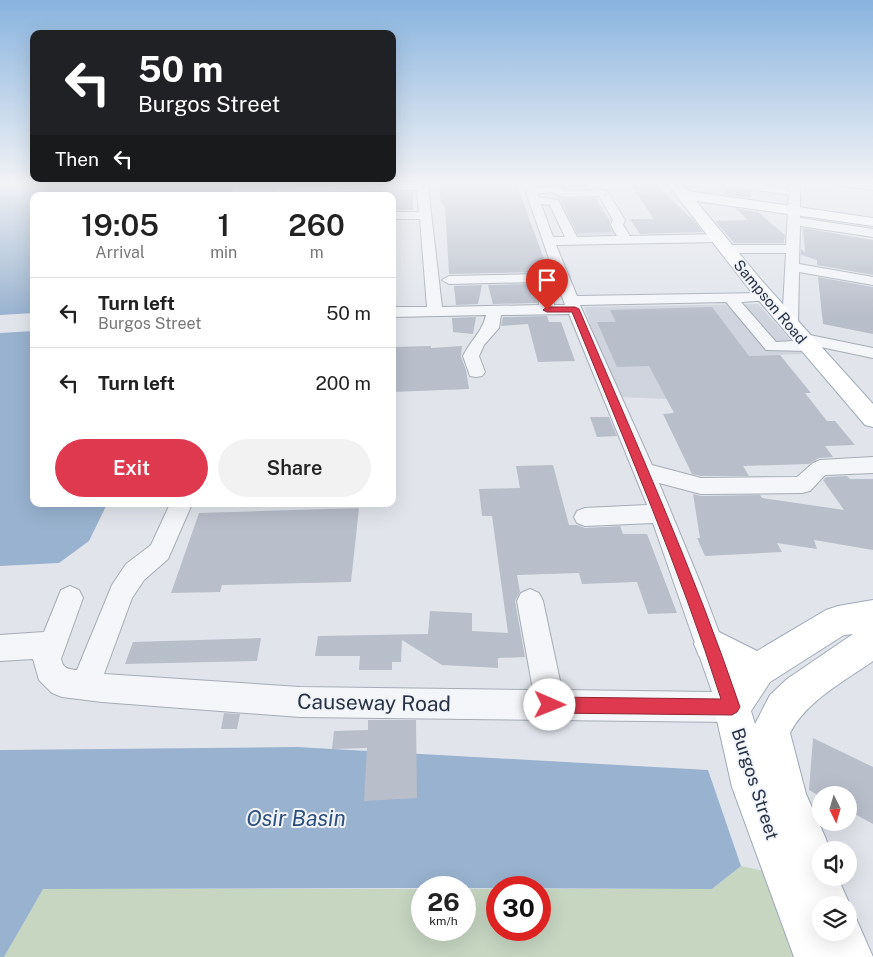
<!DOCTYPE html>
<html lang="en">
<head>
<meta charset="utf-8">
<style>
  :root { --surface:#fff; --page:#f2f2f2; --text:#222; --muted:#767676; --line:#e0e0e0; --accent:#de394e }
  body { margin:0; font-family:"Public Sans",sans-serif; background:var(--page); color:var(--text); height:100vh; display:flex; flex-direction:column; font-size:19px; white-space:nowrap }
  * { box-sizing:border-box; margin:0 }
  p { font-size:16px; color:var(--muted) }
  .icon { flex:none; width:28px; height:28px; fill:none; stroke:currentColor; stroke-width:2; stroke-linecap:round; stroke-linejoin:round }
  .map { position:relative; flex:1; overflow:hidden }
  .side { position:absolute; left:30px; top:192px; width:366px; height:315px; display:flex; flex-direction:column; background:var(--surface); border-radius:10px; box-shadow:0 5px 20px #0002 }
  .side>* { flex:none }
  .guide { position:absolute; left:30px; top:30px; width:366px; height:152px; border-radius:10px; box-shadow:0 5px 20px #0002; background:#202124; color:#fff; overflow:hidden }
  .needle { width:32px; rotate:175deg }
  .fabs { position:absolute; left:812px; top:786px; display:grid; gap:10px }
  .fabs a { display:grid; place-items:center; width:45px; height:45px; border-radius:50%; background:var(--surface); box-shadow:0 5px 20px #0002; font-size:25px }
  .speed { position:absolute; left:411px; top:876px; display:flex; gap:10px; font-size:25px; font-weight:700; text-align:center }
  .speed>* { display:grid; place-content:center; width:65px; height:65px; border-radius:50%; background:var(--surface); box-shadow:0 5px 20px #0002; line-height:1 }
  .speed small { font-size:12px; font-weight:400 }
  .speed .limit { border:8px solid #d22; background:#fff; color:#111 }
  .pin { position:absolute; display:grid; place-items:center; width:42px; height:42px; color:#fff; margin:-51px -21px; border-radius:50% 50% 50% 0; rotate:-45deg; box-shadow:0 0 5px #0007 }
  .pin .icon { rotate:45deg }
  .me { position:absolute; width:55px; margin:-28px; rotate:91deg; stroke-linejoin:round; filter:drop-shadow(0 0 4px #0008) }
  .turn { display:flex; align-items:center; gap:18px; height:105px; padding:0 25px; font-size:22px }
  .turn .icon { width:65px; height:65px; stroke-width:2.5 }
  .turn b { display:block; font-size:35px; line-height:42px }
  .then { display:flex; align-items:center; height:48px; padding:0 25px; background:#0003; gap:10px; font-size:19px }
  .eta { display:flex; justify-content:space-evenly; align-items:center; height:85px; text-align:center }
  .eta b { font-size:30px; font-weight:600; line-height:35px }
  .action { display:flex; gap:10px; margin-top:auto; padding:10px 25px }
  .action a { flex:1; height:58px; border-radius:30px; background:var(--accent); color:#fff; font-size:20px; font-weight:600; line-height:58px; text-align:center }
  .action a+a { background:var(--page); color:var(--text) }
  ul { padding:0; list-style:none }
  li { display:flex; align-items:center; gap:15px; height:70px; padding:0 25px; border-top:1px solid var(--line) }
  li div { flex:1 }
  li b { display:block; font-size:19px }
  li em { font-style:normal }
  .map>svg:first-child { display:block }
  .built { fill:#cfd4de }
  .green { fill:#c6d6c1 }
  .water { fill:#98b2cf }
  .building { fill:#b8beca }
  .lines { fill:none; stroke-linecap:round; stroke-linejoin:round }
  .minor-casing { stroke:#a5acb6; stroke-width:2 }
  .major-casing { stroke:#9fa9b9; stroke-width:2 }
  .minor { fill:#f5f6f9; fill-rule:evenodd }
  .major { fill:#fff; fill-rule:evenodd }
  .route { fill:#de394e; stroke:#902533 }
  .labels { text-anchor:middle; stroke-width:4; stroke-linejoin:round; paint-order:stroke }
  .far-street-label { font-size:15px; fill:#273245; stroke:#f1f4f8 }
  .street-label { font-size:18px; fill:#273245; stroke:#f1f4f8 }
  .near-street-label { font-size:21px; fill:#273245; stroke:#f1f4f8 }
  .near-water-label { font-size:22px; font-style:italic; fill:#2c4f7e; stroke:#f1f4f8 }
</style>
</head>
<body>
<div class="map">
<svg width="873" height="957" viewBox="0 0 873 957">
  <rect width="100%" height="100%" fill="#e1e5eb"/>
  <path class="built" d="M594,195L619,234V236L575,237L554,196Z
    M758,304L803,354L749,356L773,396L667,399L617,397L584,307Z"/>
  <path class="green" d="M741,866L769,872L801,957H4L42,889H422V930H465V889H497L498,930H540V889H712Z"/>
  <path class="water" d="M0,182H237L229,196H34V313L0,315Z
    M34,331V504H107L89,541L59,563L0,566V333Z
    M297,747L708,770L741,866L712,889L422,888L43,889L4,957H0V750Z"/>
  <path class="building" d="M292,182H413L292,185Z
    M439,182H516L545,262H535L538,272L449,274L445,207L441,203Z
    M547,182H585L589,188L565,189L555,184L549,185Z
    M629,182H653L694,221L703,232L640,234L630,219H654Z
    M728,188L751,191V198L723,194Z
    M413,192V210H392V196H288V195Z
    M554,195L563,199L595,198L610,221L609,226L613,232L577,233L560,199Z
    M735,208L758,212L785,235L784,243H734L715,221L748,220Z
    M803,228L873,240V275L817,265V260L801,255V249L805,252Z
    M818,277L873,287V334L823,324Z
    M534,284L537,303L493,304L488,285Z
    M482,285L478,304L456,305L454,286Z
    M712,307L749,356L780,355L811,393H805L827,421H835L855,445L825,446L833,457L819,458L809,464L743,466L749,476H701L692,474L663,414L674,413L649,366L617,367L597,322H616L610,310Z
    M547,316L549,322H561L575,361L538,362L528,324L501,326L503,317Z
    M476,317L473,334L453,332L452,318Z
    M431,346V348L462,346L461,357L466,370L469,389L392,392V347Z
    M590,417H609L617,436L597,437Z
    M553,465L569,525H577L585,528L620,526L623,534H647L677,613L648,614L637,582L582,584L579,573L517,575L520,592L515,601L525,657L498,658V668L442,665L402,640L401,662H392V670H359L360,656H315L318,636L428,634L430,611L472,613V631L508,633L492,516H482L479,489L520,488L516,466Z
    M847,476L850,479H873V550L814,540L817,549L777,543L782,552L705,556L697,538H700L693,494L701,496L760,495L762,498L844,510L823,480L826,477Z
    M359,508L351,582L222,585L220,592L171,593L199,513Z
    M261,638L257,661L125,664L133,642Z
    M224,713L240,714L237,729H221Z
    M368,720H416L417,798L364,801L367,748L332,749L334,731L368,730Z
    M813,738L873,767V824L849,811V795H818L809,790Z"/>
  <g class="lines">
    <defs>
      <path id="minor" d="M417,182H427L428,187L442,307L539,305L536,282L449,284L442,280L449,276L542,274L549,278L554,305H565L526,192L531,189L554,186L565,191L603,190L607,191L625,220L623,225L630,236L717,234L723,238L717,242L556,245L577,296L765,293L770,294L772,297L770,300L741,302L776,342L794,341L792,338L794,335L800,333L873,348V358L816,346L814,349L808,351L766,350L726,302L580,305L652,465L701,478L797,477L813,463L820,460L873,457V473L825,475L810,491L802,493L701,494L659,483L702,587L747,707L742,717L732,722L300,717L102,702L62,697L52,693L39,680L33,659L0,661V635L44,632L61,590L70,586L79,590L83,598L61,659C63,669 68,669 77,670L112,585L126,564L151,545L170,504H192L168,559L144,580L132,598L104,674L300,687L533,690L517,601L521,593L530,589L539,593L543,601L562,690L712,692L653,523L585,526L577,523L574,517L577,511L585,508L647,505L569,314L501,315L499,328L484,345L479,356L485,372L482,376L476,377L470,376L463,356C470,341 483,331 486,315L392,317V307H427L420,219H392V212H419L417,190L278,193L273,190L278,187L417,184ZM552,192L563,197L599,196L613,220L611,225L617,236L577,237L558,200L538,197L537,194ZM541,204L550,205L565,237H553Z
        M719,182H743L789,189L790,182H800V218L873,229V237L800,226L799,264L873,277V285L799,272L798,326L796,329H784L782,326L786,253H726L720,249L726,245H786L789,195L724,185Z
        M833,182L873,184V190L838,185Z"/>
      <path id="major" d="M666,182H679L688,191L873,218V226L696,201L762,281L873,404V427L865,425L749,289Z
        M873,600V661C845,681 806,701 790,733L806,794L826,839L829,850H821V878H838L850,905L849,907V905H821V932H849V913L855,916L873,957H794L732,787L714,707L719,694L733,675L699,656L694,644L699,632L711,628L757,651L826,610L838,606ZM853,634L787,679L770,695L755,724L751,711L770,682L844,635Z"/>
    </defs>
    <use href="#minor" class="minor-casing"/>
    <use href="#major" class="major-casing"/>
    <use href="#minor" class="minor"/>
    <use href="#major" class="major"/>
  </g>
  <linearGradient id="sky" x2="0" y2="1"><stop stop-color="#88b3de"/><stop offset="0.58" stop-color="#f2f3f6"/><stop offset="1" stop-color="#f2f3f6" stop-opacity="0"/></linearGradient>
  <rect width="873" height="316" fill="url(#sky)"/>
  <path class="route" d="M575,307L579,309C635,441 694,571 740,707L737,712L732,715L550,713L544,711L542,705L544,699L550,697L721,699C679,567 624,440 572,312H547L543,310L547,307Z"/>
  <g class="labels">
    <g class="far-street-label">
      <text transform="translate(770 302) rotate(50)" y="5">Sampson Road</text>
    </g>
    <g class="street-label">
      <text transform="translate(755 784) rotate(72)" y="6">Burgos Street</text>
    </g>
    <g class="near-street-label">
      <text transform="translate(374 703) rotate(1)" y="7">Causeway Road</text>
    </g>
    <g class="near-water-label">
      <text x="296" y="826">Osir Basin</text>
    </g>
  </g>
</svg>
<div class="fabs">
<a><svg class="needle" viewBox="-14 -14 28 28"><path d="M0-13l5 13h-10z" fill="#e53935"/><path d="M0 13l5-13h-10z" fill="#767676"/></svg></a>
<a><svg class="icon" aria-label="sound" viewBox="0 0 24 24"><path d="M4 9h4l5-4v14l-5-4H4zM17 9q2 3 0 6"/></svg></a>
<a><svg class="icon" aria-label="layers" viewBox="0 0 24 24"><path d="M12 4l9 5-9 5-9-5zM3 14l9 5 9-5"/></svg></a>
</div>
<div class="speed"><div>26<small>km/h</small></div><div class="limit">30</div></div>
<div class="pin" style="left:547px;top:310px;background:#d93025"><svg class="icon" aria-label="arrive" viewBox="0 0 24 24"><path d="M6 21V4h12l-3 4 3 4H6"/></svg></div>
<svg class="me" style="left:550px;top:705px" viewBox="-20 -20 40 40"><circle r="19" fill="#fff"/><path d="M0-13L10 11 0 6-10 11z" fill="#de394e"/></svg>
<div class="guide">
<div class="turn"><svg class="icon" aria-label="left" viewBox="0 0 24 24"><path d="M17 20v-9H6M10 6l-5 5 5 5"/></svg><div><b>50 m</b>Burgos Street</div></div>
<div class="then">Then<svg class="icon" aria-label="left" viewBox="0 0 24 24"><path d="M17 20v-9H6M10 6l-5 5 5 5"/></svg></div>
</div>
<section class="side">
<div class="eta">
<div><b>19:05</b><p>Arrival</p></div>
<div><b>1</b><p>min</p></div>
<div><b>260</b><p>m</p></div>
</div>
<ul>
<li><svg class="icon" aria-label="left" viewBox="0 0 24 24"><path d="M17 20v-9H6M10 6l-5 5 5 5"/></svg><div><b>Turn left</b><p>Burgos Street</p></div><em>50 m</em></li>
<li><svg class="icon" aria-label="left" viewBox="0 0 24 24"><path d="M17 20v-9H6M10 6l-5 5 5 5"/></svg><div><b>Turn left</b></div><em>200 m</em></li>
</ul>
<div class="action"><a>Exit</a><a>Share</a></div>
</section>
</div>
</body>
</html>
